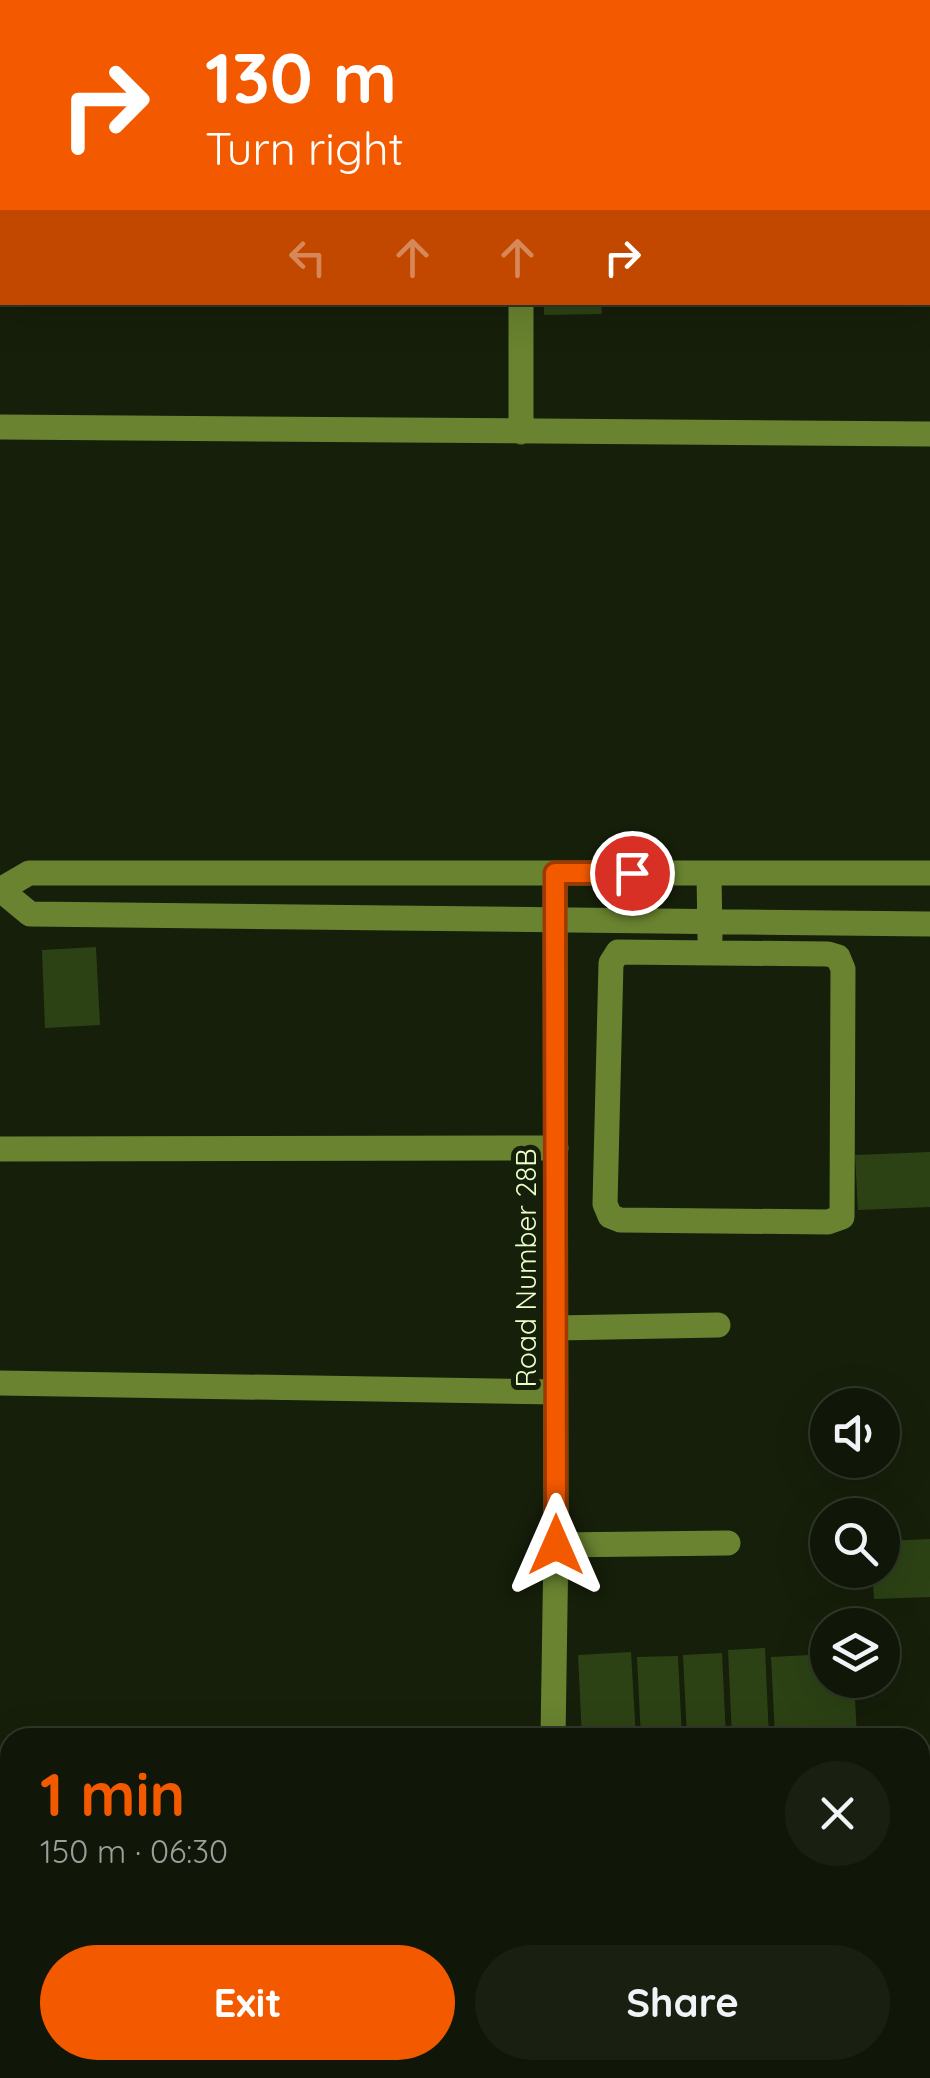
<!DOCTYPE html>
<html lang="en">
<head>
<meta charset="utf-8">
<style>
  :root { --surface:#101708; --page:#192012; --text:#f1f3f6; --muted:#9c9f9c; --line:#303629; --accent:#f35a00 }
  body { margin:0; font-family:Quicksand,sans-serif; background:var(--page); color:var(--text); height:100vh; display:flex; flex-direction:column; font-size:38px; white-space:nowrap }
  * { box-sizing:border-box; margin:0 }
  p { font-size:32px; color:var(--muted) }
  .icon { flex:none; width:55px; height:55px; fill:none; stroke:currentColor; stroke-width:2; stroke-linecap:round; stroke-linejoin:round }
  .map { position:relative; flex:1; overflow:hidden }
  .side { position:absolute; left:0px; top:1728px; width:930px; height:352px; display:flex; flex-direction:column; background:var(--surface); border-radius:30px 30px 0 0; box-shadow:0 10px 40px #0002,0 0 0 2px var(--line) }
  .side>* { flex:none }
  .top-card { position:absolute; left:0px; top:0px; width:930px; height:305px; box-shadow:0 10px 40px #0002,0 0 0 2px var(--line); background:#f35a00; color:#fff; overflow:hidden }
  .tools { position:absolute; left:810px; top:1388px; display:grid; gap:20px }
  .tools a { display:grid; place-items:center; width:90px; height:90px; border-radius:50%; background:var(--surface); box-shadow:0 10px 40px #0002,0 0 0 2px var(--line); font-size:50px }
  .pin { position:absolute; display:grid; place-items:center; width:85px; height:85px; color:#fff; margin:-42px; border:5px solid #fff; border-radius:50%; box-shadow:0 2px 10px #0007 }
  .me { position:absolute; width:110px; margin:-55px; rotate:0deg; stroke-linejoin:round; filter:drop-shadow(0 0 8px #0008) }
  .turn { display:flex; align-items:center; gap:35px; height:210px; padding:0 40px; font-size:45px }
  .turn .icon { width:130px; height:130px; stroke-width:2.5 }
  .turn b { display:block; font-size:70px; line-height:85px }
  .lanes { display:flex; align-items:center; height:95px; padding:0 40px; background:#0003; justify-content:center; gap:50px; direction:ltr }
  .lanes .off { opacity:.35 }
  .round { display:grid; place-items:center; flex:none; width:105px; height:105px; border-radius:52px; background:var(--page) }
  .headline { display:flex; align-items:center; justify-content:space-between; height:170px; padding:0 40px }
  h1 { font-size:60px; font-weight:700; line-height:75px; color:var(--accent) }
  .primary-button { display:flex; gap:20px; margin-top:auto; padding:20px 40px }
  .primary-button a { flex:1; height:115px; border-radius:60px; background:var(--accent); color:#fff; font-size:40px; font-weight:700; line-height:115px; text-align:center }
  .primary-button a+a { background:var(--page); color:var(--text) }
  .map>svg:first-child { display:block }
  .building { fill:#2c4214 }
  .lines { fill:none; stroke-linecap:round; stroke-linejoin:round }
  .minor { stroke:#698330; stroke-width:25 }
  .route-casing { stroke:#9e3a00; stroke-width:25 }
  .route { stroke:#f35a00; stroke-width:18 }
  .labels { text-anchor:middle; stroke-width:10; stroke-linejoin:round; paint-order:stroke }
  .street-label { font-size:28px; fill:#eaffc8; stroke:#161f0a }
</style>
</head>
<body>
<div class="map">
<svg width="930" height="2078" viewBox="0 0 930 2078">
  <rect width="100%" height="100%" fill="#161f0a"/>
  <path class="building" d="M544,302H601L602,314L544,315Z
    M96,947L100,1025L45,1028L42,950Z
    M930,1152V1207L858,1210L855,1155Z
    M930,1539V1597L874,1599L872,1570H882V1541Z
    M765,1648L769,1738H732L728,1650Z
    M631,1652L636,1738H582L578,1655Z
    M722,1653L726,1738H687L683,1655Z
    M828,1654V1680H854L857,1738H775L771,1657Z
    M678,1656L682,1738H641L637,1657Z"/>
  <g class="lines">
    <path class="minor" d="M521,0V2
      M0,198H2
      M928,203H930
      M521,302V432
      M0,427L930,434
      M709,873L710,938
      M0,890L29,873H930
      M1,890L30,914L930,924
      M618,952L828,954L838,957L843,969L842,1217L828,1222L620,1220L610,1216L605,1204L611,963Z
      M0,1149L556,1148
      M556,1328L718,1325
      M0,1383L555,1392
      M556,1545L728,1543
      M553,1738L556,1545L555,873
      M920,1866L930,1867
      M375,2078L383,2070"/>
  </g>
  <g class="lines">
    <defs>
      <path id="route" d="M556,1545L555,873H632"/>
    </defs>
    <use href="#route" class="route-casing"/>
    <use href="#route" class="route"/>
  </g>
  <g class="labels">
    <g class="street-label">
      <text transform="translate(526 1268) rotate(-90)" y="10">Road Number 28B</text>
    </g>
  </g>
</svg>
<div class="tools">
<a><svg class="icon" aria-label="sound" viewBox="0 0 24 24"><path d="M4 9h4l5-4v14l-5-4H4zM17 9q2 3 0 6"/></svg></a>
<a><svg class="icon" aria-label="search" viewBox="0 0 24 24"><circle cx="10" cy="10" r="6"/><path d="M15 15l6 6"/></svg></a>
<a><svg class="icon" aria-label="layers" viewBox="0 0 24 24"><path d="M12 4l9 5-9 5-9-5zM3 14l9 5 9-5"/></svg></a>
</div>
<div class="pin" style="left:632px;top:873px;background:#d93025"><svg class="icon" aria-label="arrive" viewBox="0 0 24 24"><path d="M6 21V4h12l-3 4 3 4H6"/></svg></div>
<svg class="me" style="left:556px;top:1545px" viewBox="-20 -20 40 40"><path d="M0-17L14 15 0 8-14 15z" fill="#f35a00" stroke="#fff" stroke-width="4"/></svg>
<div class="top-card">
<div class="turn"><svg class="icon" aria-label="right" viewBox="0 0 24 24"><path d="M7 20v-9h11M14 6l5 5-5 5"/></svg><div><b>130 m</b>Turn right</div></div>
<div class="lanes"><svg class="icon off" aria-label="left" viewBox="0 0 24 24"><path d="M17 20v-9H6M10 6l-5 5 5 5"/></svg><svg class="icon off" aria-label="ahead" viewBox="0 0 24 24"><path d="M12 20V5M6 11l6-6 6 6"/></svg><svg class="icon off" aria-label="ahead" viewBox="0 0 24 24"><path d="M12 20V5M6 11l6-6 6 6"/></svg><svg class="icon" aria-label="right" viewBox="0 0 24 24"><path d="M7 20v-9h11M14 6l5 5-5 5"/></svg></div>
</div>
<section class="side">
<div class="headline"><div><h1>1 min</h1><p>150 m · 06:30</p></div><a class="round"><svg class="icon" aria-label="close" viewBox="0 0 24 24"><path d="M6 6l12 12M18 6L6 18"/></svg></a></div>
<div class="primary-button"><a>Exit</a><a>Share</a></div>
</section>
</div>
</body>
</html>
